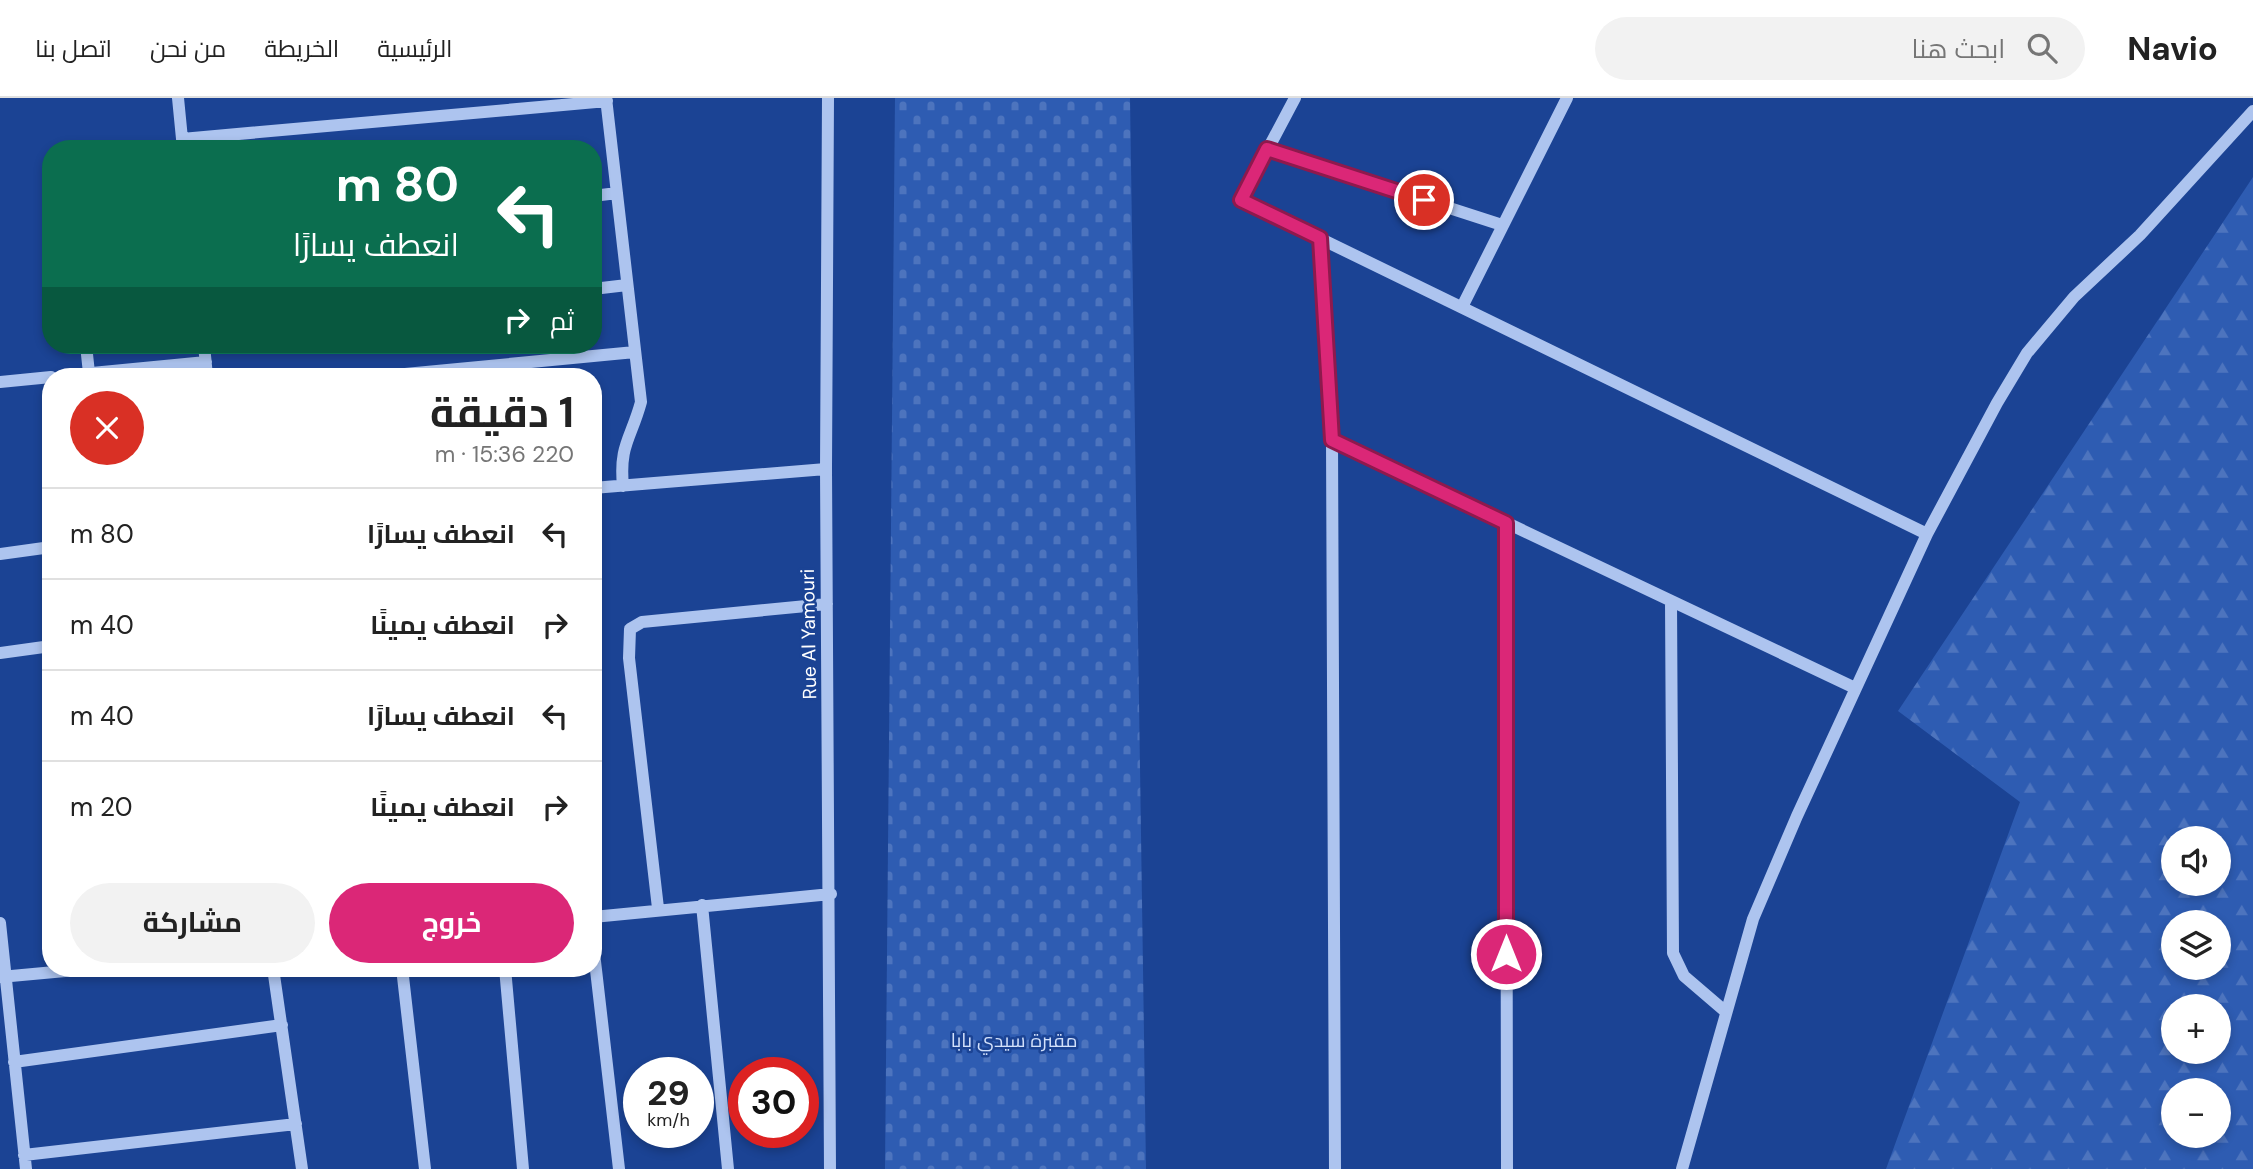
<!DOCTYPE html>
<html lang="ar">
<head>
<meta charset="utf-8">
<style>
  :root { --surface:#fff; --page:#f2f2f2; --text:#222; --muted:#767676; --line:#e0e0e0; --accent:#db2777 }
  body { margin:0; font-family:"DM Sans",Cairo,sans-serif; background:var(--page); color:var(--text); direction:rtl; height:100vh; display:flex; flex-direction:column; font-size:26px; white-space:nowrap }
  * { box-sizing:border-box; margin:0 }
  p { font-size:23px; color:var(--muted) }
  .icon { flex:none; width:38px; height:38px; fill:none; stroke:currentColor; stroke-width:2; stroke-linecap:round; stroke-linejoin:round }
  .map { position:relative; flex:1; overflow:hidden; direction:ltr }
  .drawer { position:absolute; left:42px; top:270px; width:560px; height:609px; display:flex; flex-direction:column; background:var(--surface); border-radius:28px; box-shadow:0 4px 10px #0003; direction:rtl }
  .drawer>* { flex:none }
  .guide { position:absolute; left:42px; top:42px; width:560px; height:214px; border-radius:28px; box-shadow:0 4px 10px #0003; direction:rtl; background:#0b6e4f; color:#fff; overflow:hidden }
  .tools { position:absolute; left:2161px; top:728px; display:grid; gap:14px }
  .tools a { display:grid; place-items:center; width:70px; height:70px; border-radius:50%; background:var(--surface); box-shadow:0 4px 10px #0003; font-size:35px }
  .speed { position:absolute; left:623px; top:959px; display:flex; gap:14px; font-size:35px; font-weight:700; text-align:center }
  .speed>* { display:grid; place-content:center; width:91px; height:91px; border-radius:50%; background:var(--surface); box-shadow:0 4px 10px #0003; line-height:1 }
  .speed small { font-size:18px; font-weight:400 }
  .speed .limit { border:10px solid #d22; background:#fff; color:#111 }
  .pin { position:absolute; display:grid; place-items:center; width:60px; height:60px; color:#fff; margin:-30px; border:4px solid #fff; border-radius:50%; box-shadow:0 2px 7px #0007 }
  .me { position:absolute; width:77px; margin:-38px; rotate:0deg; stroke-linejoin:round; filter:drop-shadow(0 0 5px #0008) }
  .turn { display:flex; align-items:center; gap:24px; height:147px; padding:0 28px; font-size:32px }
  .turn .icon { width:91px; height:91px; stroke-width:2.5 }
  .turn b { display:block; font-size:49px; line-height:60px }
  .then { display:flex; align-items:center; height:66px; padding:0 28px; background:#0003; gap:14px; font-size:26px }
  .round { display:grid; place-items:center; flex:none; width:74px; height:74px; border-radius:37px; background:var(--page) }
  .headline { display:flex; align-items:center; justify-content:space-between; height:119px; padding:0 28px }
  h1 { font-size:42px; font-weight:700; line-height:52px }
  .button { display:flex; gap:14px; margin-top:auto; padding:14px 28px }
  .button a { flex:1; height:80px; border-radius:42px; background:var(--accent); color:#fff; font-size:28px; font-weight:700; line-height:80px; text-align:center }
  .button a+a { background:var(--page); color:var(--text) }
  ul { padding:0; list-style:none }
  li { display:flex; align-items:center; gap:21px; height:91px; padding:0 28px; border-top:2px solid var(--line) }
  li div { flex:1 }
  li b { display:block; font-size:26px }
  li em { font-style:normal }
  header { display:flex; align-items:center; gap:42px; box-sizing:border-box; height:98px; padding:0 35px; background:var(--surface); border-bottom:2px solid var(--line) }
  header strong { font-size:33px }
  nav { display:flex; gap:38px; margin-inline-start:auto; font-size:24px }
  .search { width:490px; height:63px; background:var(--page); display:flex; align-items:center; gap:18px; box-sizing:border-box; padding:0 24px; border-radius:38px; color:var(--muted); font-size:26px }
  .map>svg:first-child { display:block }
  .forest { fill:url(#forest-firs); fill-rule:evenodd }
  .cemetery { fill:url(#cemetery-stones) }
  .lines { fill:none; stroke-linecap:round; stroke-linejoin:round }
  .minor { stroke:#adc4ef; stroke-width:12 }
  .route-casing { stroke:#8e194d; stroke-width:18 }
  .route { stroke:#db2777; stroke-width:12 }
  .labels { text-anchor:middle; stroke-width:5; stroke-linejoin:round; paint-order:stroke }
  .street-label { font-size:19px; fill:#fff; stroke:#1b4394 }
  .park-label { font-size:19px; fill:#d3e1fb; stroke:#1b4394 }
</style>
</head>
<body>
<header>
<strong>Navio</strong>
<div class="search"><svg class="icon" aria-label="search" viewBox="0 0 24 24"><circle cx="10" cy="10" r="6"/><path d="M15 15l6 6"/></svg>ابحث هنا</div>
<nav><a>الرئيسية</a><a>الخريطة</a><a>من نحن</a><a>اتصل بنا</a></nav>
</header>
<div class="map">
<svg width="2253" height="1071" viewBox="0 0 2253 1071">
  <defs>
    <pattern id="forest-firs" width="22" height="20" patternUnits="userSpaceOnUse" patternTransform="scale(1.75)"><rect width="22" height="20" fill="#2e5cb2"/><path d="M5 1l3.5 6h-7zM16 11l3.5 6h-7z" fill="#4d74be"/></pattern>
    <pattern id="cemetery-stones" width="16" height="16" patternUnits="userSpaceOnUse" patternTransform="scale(1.75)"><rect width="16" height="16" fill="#2e5cb2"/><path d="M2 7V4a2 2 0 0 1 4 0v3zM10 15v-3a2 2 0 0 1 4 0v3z" fill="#4d74be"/></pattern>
  </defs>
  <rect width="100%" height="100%" fill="#1b4394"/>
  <path class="forest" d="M2253,79V1071H1886L2020,704L1898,613ZM2174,740H2219V786H2174ZM2174,824H2219V870H2174ZM2174,908H2219V954H2174ZM2219,992V1038H2174V992Z"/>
  <path class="cemetery" d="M895,0H1130L1146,1071H885Z"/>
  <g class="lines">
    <path class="minor" d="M178,0L183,51
      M606,0L641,304C631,341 619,347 623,388
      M828,0L826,371L830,1071
      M1295,0L1241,102L1927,436
      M182,41L607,3
      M1267,51L1502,127
      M593,98L617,95
      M1320,140L1332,342L1335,1071
      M593,191L627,187
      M1462,209L1567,0
      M86,247L89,275
      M204,247L207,278
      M61,278L206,264
      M384,278L635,254
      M0,284L51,279
      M1332,342L1855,590
      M593,390L826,371
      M1506,425L1507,1071
      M0,456L51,449
      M1671,503L1673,855L1684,878L1726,914
      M0,555L51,548
      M702,807L728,1071
      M658,810L629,560L630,531L642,524L827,506
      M593,819L831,796
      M0,825L26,1071
      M593,846L619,1071
      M273,870L302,1071
      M402,870L425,1071
      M505,870L523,1071
      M0,879L98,870
      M14,964L282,927
      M24,1057L296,1026
      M1682,1071L1753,821L1797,718L1927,436L1997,305L2027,255L2074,199L2140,137L2253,13"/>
  </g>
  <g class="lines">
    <defs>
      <path id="route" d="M1424,102L1267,51L1241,102L1320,140L1332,342L1506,425V856"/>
    </defs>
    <use href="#route" class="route-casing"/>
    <use href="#route" class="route"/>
  </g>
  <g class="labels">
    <g class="street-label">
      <text transform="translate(808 536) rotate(-91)" y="7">Rue Al Yamouri</text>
    </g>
    <g class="park-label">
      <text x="1014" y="949">مقبرة سيدي بابا</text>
    </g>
  </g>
</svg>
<div class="tools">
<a><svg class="icon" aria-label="sound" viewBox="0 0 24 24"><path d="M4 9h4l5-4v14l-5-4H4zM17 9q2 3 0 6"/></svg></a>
<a><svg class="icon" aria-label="layers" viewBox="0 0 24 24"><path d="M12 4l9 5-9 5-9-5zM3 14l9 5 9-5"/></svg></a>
<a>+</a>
<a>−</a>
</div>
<div class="speed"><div>29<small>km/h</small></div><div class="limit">30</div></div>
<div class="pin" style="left:1424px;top:102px;background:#d93025"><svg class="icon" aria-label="arrive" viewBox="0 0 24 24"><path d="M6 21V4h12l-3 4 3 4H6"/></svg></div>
<svg class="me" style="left:1506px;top:856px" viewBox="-20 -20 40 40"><circle r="17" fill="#db2777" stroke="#fff" stroke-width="3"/><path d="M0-11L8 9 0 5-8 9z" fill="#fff"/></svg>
<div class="guide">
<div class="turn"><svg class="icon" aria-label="left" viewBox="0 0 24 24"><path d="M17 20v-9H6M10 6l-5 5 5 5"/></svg><div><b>80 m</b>انعطف يسارًا</div></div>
<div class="then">ثم<svg class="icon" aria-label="right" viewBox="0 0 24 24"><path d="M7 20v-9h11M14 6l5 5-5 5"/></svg></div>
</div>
<section class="drawer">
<div class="headline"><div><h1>1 دقيقة</h1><p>220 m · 15:36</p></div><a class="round" style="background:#d93025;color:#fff"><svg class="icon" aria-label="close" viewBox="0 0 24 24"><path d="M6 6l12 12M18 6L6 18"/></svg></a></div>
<ul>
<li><svg class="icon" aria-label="left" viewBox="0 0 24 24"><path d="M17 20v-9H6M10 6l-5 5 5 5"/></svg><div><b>انعطف يسارًا</b></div><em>80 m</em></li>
<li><svg class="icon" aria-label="right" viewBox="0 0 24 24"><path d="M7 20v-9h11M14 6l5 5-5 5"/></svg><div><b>انعطف يمينًا</b></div><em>40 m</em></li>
<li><svg class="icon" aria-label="left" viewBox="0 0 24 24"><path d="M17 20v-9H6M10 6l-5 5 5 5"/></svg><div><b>انعطف يسارًا</b></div><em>40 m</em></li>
<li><svg class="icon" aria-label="right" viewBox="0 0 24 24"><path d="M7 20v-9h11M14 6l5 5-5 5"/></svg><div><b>انعطف يمينًا</b></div><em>20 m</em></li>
</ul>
<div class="button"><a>خروج</a><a>مشاركة</a></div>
</section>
</div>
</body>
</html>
